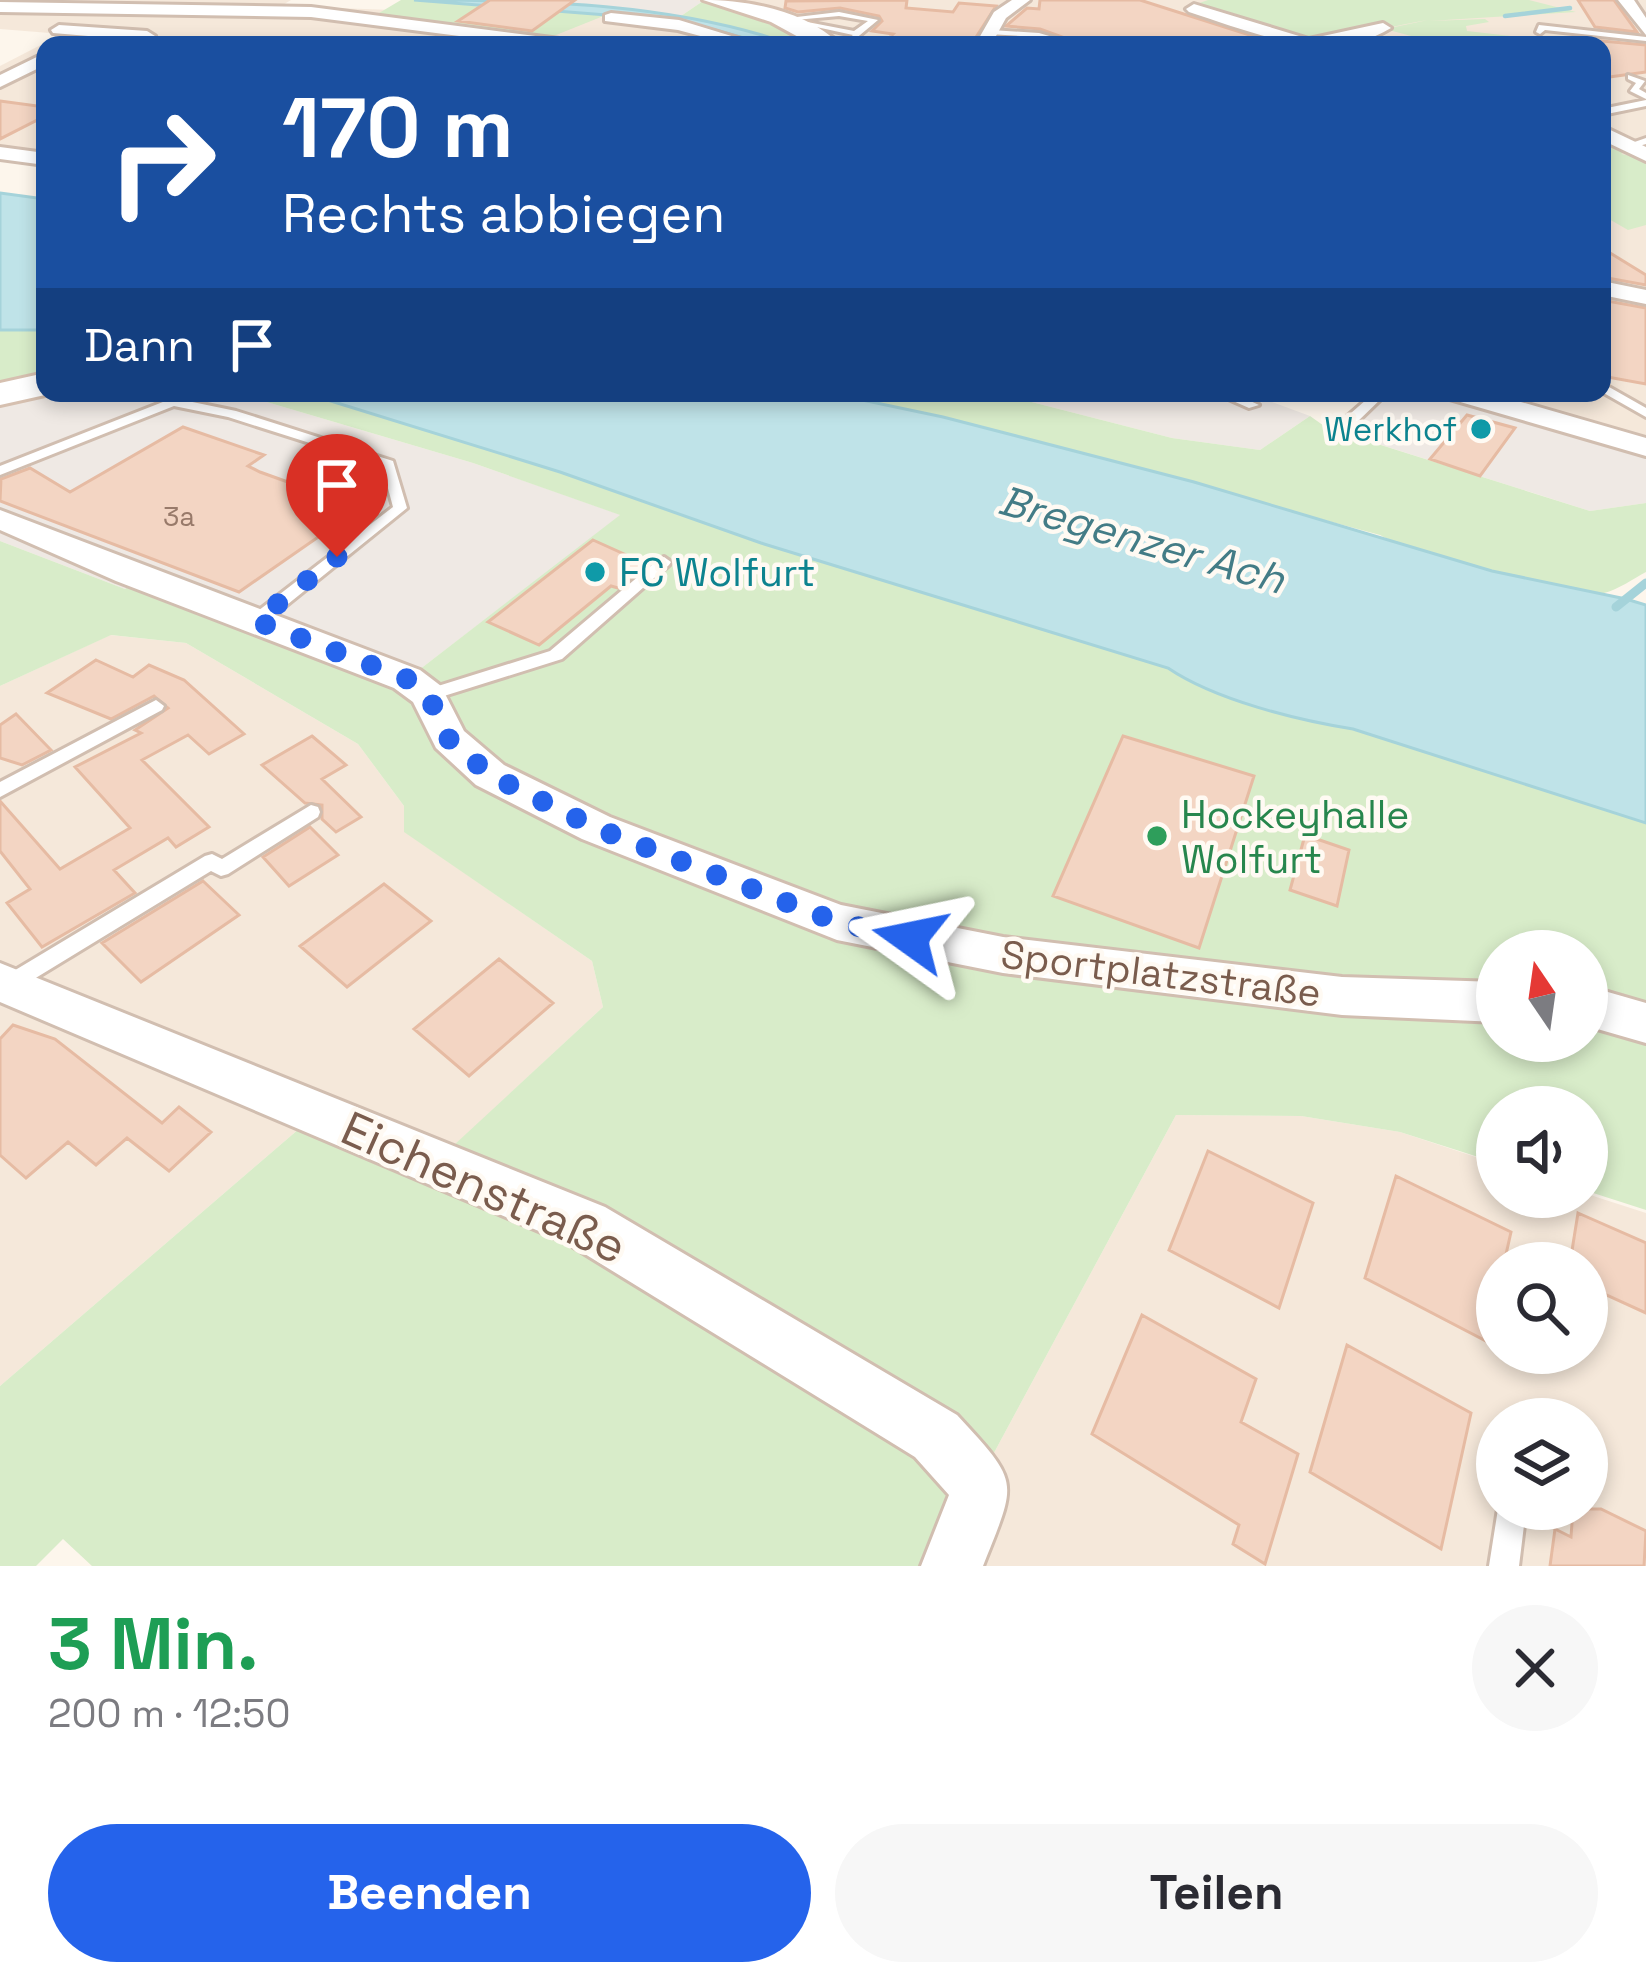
<!DOCTYPE html>
<html lang="de">
<head>
<meta charset="utf-8">
<style>
  :root { --surface:#fff; --page:#f7f7f7; --text:#2b2b33; --muted:#7c7c81; --accent:#2563eb }
  body { margin:0; font-family:"Space Grotesk",sans-serif; background:var(--page); color:var(--text); height:100vh; display:flex; flex-direction:column; font-size:45px; white-space:nowrap }
  * { box-sizing:border-box; margin:0 }
  p { font-size:39px; color:var(--muted) }
  .icon { flex:none; width:66px; height:66px; fill:none; stroke:currentColor; stroke-width:2; stroke-linecap:round; stroke-linejoin:round }
  .map { position:relative; height:1566px; overflow:hidden }
  .details { display:flex; flex-direction:column; background:var(--surface); flex:1 }
  .details>* { flex:none }
  .banner { position:absolute; left:36px; top:36px; width:1575px; height:366px; border-radius:24px; box-shadow:0 6px 18px #0003; background:#1a4fa0; color:#fff; overflow:hidden }
  .needle { width:78px; rotate:347deg }
  .fabs { position:absolute; left:1476px; top:930px; display:grid; gap:24px }
  .fabs a { display:grid; place-items:center; width:132px; height:132px; border-radius:50%; background:var(--surface); box-shadow:0 6px 18px #0003; font-size:60px }
  .pin { position:absolute; display:grid; place-items:center; width:102px; height:102px; color:#fff; margin:-123px -51px; border-radius:50% 50% 50% 0; rotate:-45deg; box-shadow:0 0 12px #0007 }
  .pin .icon { rotate:45deg }
  .me { position:absolute; width:132px; margin:-66px; rotate:282deg; stroke-linejoin:round; filter:drop-shadow(0 0 9px #0008) }
  .turn { display:flex; align-items:center; gap:42px; height:252px; padding:0 48px; font-size:54px }
  .turn .icon { width:156px; height:156px; stroke-width:2.5 }
  .turn b { display:block; font-size:84px; line-height:102px }
  .then { display:flex; align-items:center; height:114px; padding:0 48px; background:#0003; gap:24px; font-size:45px }
  .round { display:grid; place-items:center; flex:none; width:126px; height:126px; border-radius:63px; background:var(--page) }
  .head { display:flex; align-items:center; justify-content:space-between; height:204px; padding:0 48px }
  h1 { font-size:72px; font-weight:600; line-height:90px; color:#1e9e55 }
  .cta { display:flex; gap:24px; margin-top:auto; padding:24px 48px }
  .cta a { flex:1; height:138px; border-radius:72px; background:var(--accent); color:#fff; font-size:48px; font-weight:600; line-height:138px; text-align:center }
  .cta a+a { background:var(--page); color:var(--text) }
  .map>svg:first-child { display:block }
  .residential { fill:#f5e8da; fill-rule:evenodd }
  .industrial { fill:#efe9e4 }
  .green { fill:#d8ecc9; fill-rule:evenodd }
  .water { fill:#bfe3e8; stroke:#a5d3da; stroke-width:3 }
  .lines { fill:none; stroke-linecap:round; stroke-linejoin:round }
  .stream-far1 { stroke:#a5d3da; stroke-width:4.5 }
  .stream { stroke:#a5d3da; stroke-width:9 }
  .building { fill:#f3d5c3; stroke:#e6bba3; stroke-width:3 }
  .service-casing { stroke:#d1beb0; stroke-width:6 }
  .minor-casing { stroke:#d1beb0; stroke-width:6 }
  .secondary-casing { stroke:#d6c0b0; stroke-width:6 }
  .service { fill:#fff; fill-rule:evenodd }
  .minor { fill:#fff; fill-rule:evenodd }
  .secondary { fill:#fff; fill-rule:evenodd }
  .route { stroke:#2563eb; stroke-width:21; stroke-dasharray:0 37.8 }
  .culture-dot { fill:#0f9aa8; stroke:#fffaf3; stroke-width:4.5 }
  .leisure-dot { fill:#2e9e5b; stroke:#fffaf3; stroke-width:4.5 }
  .labels { text-anchor:middle; stroke-width:9; stroke-linejoin:round; paint-order:stroke }
  .far-number-label { font-size:27px; fill:#987a6a }
  .far-culture-label { font-size:33px; fill:#0d838f; stroke:#fffaf3; text-anchor:end }
  .culture-label { font-size:39px; fill:#0d838f; stroke:#fffaf3; text-anchor:start }
  .leisure-label { font-size:39px; fill:#27864d; stroke:#fffaf3; text-anchor:start }
  .street-label { font-size:39px; fill:#7a5c4d; stroke:#fffaf3 }
  .water-label { font-size:42px; font-style:italic; fill:#437c86; stroke:#fffaf3 }
  .near-street-label { font-size:48px; fill:#7a5c4d; stroke:#fffaf3 }
</style>
</head>
<body>
<div class="map">
<svg width="1646" height="1566" viewBox="0 0 1646 1566">
  <rect width="100%" height="100%" fill="#fdf6ec"/>
  <path class="residential" d="M0,0H291L281,6L675,20L681,16L800,45H45V163L0,158V66L62,34L0,29Z
    M694,0H1646V452L1447,393H1602V45H807Z
    M110,635L186,643L358,744L404,806L405,832L592,961L603,1007L427,1171L307,1122L0,1386V686Z
    M1176,1115L1301,1116L1400,1132L1497,1164V1197L1587,1194L1646,1213V1566H941L974,1490ZM1497,1263H1587V1353H1497ZM1497,1419H1587V1509H1497Z"/>
  <path class="industrial" d="M483,0H694L703,1L681,16Z
    M0,391L236,393L473,463L621,515L406,680L139,579L125,589L0,541Z
    M997,393H1248L1310,416L1260,450L1172,438Z
    M1377,393H1447L1646,452V503L1590,511L1334,430Z"/>
  <path class="green" d="M401,0H414L606,15L546,39L374,16Z
    M1208,0H1529L1576,12L1429,21L1485,19L1489,22L1466,26L1467,31L1537,39L1535,45H1429L1430,41L1385,29L1428,20C1361,31 1290,57 1224,34L1251,27L1191,6Z
    M703,1C743,9 776,20 807,45L681,16Z
    M1602,139L1630,150L1621,154L1646,159V225L1628,230L1602,215Z
    M0,330H45V382L0,391Z
    M236,393H305L560,472L761,543L1168,668C1214,700 1297,720 1353,729L1646,823V1210L1587,1191V1107H1497V1163L1400,1132L1301,1116L1176,1115L974,1490L941,1566H92L63,1539L36,1566H0V1386L307,1122L427,1170L603,1007L592,961L404,832V806L358,744L186,643L111,635L0,686V541L125,589L138,579L406,680L620,515L473,463ZM1497,951H1587V1041H1497Z
    M829,393H997L1172,438L1260,450L1310,416L1327,428L1590,511L1646,503V572C1634,578 1618,590 1604,593C1581,597 1402,549 1380,535L943,417Z"/>
  <path class="water" d="M414,0C539,0 674,3 793,45H769L683,21Z
    M0,193L45,199V330H0Z
    M305,393H829L943,417L1194,482L1492,571L1626,599L1646,605V823L1353,729C1297,720 1215,700 1168,668L761,543L560,472Z"/>
  <g class="lines">
    <path class="stream-far1" d="M1505,16L1570,8"/>
    <path class="stream" d="M1616,607L1646,583"/>
  </g>
  <path class="building" d="M490,0H575L532,31L458,21Z
    M907,0L906,8L953,12L959,3L996,6L971,45H882L893,34L872,31L882,21L879,16L840,8L798,12L785,8L786,1Z
    M1040,0H1140L1281,45H1084L1040,29L1006,26L1027,8L1039,9Z
    M1578,0H1614L1637,32L1595,27Z
    M1602,41L1646,45V72L1602,78Z
    M0,101L45,107V116L0,139Z
    M1602,248L1646,275V285L1602,277Z
    M1602,300L1646,308V384L1602,376Z
    M1467,415L1515,428L1480,476L1430,459Z
    M183,427L264,455L248,466L260,472L360,508L239,592L0,501L1,479L30,468L70,492Z
    M593,540L646,564L618,588L611,586L539,645L488,622Z
    M96,660L133,677L149,665L184,680L244,734L209,754L188,735L142,760L209,827L176,847L168,838L114,870L135,893L42,947L7,903L30,889L0,851V801L60,869L130,828L75,767L141,733L135,730L168,708L154,696L111,719L47,693Z
    M16,714L51,750L22,765L0,758V725Z
    M312,736L346,765L322,779L361,817L336,832L322,819V805L305,803L262,765Z
    M1123,736L1254,776L1199,948L1053,896Z
    M310,827L338,855L289,886L263,857Z
    M1305,835L1349,850L1337,906L1290,890Z
    M203,881L239,915L141,982L102,943Z
    M384,884L431,921L347,987L300,946Z
    M499,959L553,1003L469,1076L414,1029Z
    M13,1025L55,1039L162,1123L179,1107L211,1132L169,1171L127,1138L96,1165L68,1142L26,1178L0,1155V1039Z
    M1208,1151L1313,1203L1279,1308L1169,1250Z
    M1396,1176L1511,1232L1504,1263H1497V1294L1486,1341L1365,1278Z
    M1578,1213L1646,1243V1313L1587,1286V1263H1570Z
    M1142,1315L1256,1379L1241,1422L1298,1454L1265,1564L1233,1544L1239,1525L1092,1434Z
    M1347,1345L1471,1413L1441,1549L1310,1472Z
    M1573,1509H1601L1646,1531L1644,1566H1550L1555,1529L1571,1537Z"/>
  <g class="lines">
    <defs>
      <path id="service" d="M839,12L878,20L848,45H839L853,35L798,23L802,21L854,31L868,21L839,16L784,21L780,19Z
        M1539,25L1646,37V41L1545,30L1540,34L1536,32Z
        M991,30L1039,33L1080,45H1067L1039,37L988,34Z
        M1628,75L1645,81L1639,89L1646,93V99L1630,91L1636,83L1628,79Z
        M1646,100V106L1602,115V109Z
        M1646,138V144L1628,149L1623,146Z
        M1602,383L1646,408V417L1602,392Z
        M1215,393H1233L1259,405L1249,408Z
        M1374,393H1387L1353,426H1343V420Z
        M173,398L236,411L393,461L407,508L262,625H250L248,621L250,617L393,507L382,466L228,417L174,406L0,475V466Z
        M664,557L671,562L669,565L562,659L428,701L420,695L422,691L550,651L659,559Z
        M156,700L164,706L162,710L0,797V782Z
        M311,805L318,807L320,812L318,817L228,874L221,876L211,871L16,990L9,993L2,990V978L205,856L212,854L222,859Z
        M1498,1509H1526L1519,1566H1489Z"/>
      <path id="minor" d="M1012,0H1030L1006,18L991,45H975L994,12Z
        M1618,0H1634L1646,18V35Z
        M0,2L311,7L567,40L575,45H529L311,17L0,12Z
        M1194,4L1309,39L1383,23L1391,28C1329,66 1251,32 1189,12L1186,9Z
        M611,13L679,20L761,45H734L678,30L605,21V15Z
        M59,25L147,31L155,36L147,41L53,33L51,30Z
        M45,53V65L0,87V75Z
        M1602,126L1646,147V161L1602,140Z
        M0,147L45,153V165L0,159Z
        M1602,281L1646,290V304L1602,295Z
        M1446,393H1490L1646,438V456L1450,399Z
        M0,510L420,670L441,686L464,731L504,765L610,817L841,905L1003,937L1342,977L1497,982V1022L1342,1015L1003,973L837,940L582,839L476,785L436,748L413,702L394,688L116,581L0,530Z
        M0,963L605,1207L957,1415C1021,1484 1017,1480 983,1566H921L949,1495L915,1457L868,1428L567,1243L0,1002Z
        M1587,986L1646,1003V1043L1587,1026Z"/>
      <path id="secondary" d="M703,0C750,0 806,11 841,45H813L771,22Z
        M45,373V393H54L0,405V383Z"/>
    </defs>
    <use href="#service" class="service-casing"/>
    <use href="#minor" class="minor-casing"/>
    <use href="#secondary" class="secondary-casing"/>
    <use href="#service" class="service"/>
    <use href="#minor" class="minor"/>
    <use href="#secondary" class="secondary"/>
  </g>
  <g class="lines">
    <path class="route" d="M337,557L256,621L407,679L428,695L449,739L490,775L596,828L837,922L910,938"/>
  </g>
  <g class="culture-dot">
    <circle cx="1481" cy="429" r="12"/>
    <circle cx="595" cy="572" r="12"/>
  </g>
  <circle class="leisure-dot" cx="1157" cy="836" r="12"/>
  <g class="labels">
    <g class="far-number-label">
      <text x="179" y="526">3a</text>
    </g>
    <g class="far-culture-label">
      <text x="1457" y="441">Werkhof</text>
    </g>
    <g class="culture-label">
      <text x="619" y="586">FC Wolfurt</text>
    </g>
    <g class="leisure-label">
      <text x="1181" y="828">Hockeyhalle<tspan x="1181" dy="45">Wolfurt</tspan></text>
    </g>
    <g class="street-label">
      <text transform="translate(1161 973) rotate(7)" y="14">Sportplatzstraße</text>
    </g>
    <g class="water-label">
      <text transform="translate(1142 539) rotate(16)" y="15">Bregenzer Ach</text>
    </g>
    <g class="near-street-label">
      <text transform="translate(484 1187) rotate(24)" y="17">Eichenstraße</text>
    </g>
  </g>
</svg>
<div class="fabs">
<a><svg class="needle" viewBox="-14 -14 28 28"><path d="M0-13l5 13h-10z" fill="#e53935"/><path d="M0 13l5-13h-10z" fill="#7c7c81"/></svg></a>
<a><svg class="icon" aria-label="sound" viewBox="0 0 24 24"><path d="M4 9h4l5-4v14l-5-4H4zM17 9q2 3 0 6"/></svg></a>
<a><svg class="icon" aria-label="search" viewBox="0 0 24 24"><circle cx="10" cy="10" r="6"/><path d="M15 15l6 6"/></svg></a>
<a><svg class="icon" aria-label="layers" viewBox="0 0 24 24"><path d="M12 4l9 5-9 5-9-5zM3 14l9 5 9-5"/></svg></a>
</div>
<div class="pin" style="left:337px;top:557px;background:#d93025"><svg class="icon" aria-label="arrive" viewBox="0 0 24 24"><path d="M6 21V4h12l-3 4 3 4H6"/></svg></div>
<svg class="me" style="left:910px;top:938px" viewBox="-20 -20 40 40"><path d="M0-17L14 15 0 8-14 15z" fill="#2563eb" stroke="#fff" stroke-width="4"/></svg>
<div class="banner">
<div class="turn"><svg class="icon" aria-label="right" viewBox="0 0 24 24"><path d="M7 20v-9h11M14 6l5 5-5 5"/></svg><div><b>170 m</b>Rechts abbiegen</div></div>
<div class="then">Dann<svg class="icon" aria-label="arrive" viewBox="0 0 24 24"><path d="M6 21V4h12l-3 4 3 4H6"/></svg></div>
</div>
</div>
<section class="details">
<div class="head"><div><h1>3 Min.</h1><p>200 m · 12:50</p></div><a class="round"><svg class="icon" aria-label="close" viewBox="0 0 24 24"><path d="M6 6l12 12M18 6L6 18"/></svg></a></div>
<div class="cta"><a>Beenden</a><a>Teilen</a></div>
</section>
</body>
</html>
